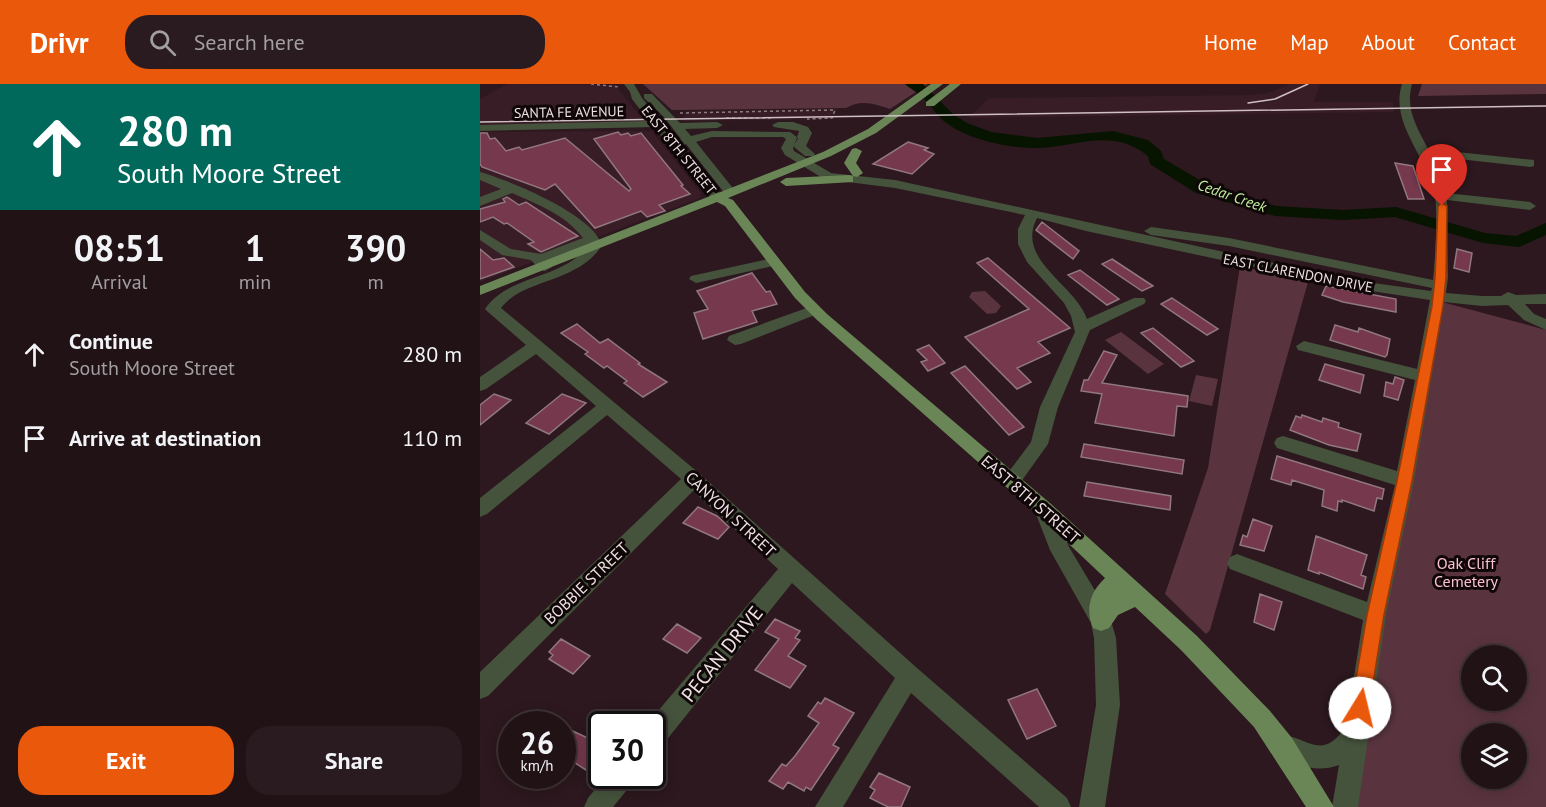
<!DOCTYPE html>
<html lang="en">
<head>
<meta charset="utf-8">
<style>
  :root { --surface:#211216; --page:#291b1f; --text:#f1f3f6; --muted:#a29ea1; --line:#3e3235; --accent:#ea580c }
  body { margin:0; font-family:"PT Sans",sans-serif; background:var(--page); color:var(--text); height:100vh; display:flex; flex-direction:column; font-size:22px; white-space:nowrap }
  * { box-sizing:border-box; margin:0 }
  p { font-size:20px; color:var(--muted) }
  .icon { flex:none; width:33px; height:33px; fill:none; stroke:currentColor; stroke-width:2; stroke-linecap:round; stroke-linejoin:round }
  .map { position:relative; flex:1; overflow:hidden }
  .side { display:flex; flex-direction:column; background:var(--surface); width:480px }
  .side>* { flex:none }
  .hud { background:#00695c; color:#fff; overflow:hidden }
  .buttons { position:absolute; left:981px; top:561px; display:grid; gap:12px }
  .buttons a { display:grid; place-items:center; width:66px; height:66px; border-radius:50%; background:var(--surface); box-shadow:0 3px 15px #0003,0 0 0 2px var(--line); font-size:30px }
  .speed { position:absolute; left:18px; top:627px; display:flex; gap:12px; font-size:30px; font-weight:700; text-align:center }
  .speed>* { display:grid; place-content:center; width:78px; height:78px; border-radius:50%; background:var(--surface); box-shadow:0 3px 15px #0003,0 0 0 2px var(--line); line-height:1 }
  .speed small { font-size:15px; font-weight:400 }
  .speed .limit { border:3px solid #111; border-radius:9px; background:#fff; color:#111 }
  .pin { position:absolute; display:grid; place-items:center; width:51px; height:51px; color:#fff; margin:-62px -26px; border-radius:50% 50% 50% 0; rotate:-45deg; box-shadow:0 0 6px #0007 }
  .pin .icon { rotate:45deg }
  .me { position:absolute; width:66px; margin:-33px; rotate:9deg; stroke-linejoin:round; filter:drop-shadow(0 0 4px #0008) }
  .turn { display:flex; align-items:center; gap:21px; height:126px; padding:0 18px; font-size:27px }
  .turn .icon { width:78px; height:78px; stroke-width:2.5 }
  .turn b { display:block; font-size:42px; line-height:51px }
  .eta { display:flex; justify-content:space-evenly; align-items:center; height:102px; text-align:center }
  .eta b { font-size:36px; font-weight:700; line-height:42px }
  .action { display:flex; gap:12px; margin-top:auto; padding:12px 18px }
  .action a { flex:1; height:69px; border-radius:24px; background:var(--accent); color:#fff; font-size:24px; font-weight:700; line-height:69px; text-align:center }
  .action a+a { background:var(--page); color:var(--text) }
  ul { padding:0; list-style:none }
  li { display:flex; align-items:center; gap:18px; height:84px; padding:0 18px }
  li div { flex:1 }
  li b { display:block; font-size:22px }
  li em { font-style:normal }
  header { display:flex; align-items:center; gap:36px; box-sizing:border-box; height:84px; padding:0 30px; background:var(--accent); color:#fff }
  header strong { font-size:28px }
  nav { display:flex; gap:33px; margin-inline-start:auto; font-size:21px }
  .search { width:420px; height:54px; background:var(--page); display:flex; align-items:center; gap:15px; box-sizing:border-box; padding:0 21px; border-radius:24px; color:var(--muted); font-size:22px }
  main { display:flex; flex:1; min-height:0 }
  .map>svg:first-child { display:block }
  .built { fill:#381d26 }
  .green { fill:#59343f; fill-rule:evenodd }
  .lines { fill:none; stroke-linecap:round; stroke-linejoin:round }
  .river { fill:#061400; fill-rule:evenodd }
  .building { fill:#75384c; stroke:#91777e; stroke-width:1.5 }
  .path { stroke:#8d7c80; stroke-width:1.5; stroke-dasharray:3 3; stroke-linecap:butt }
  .minor { fill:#45533c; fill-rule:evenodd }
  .major { fill:#6a8657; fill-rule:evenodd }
  .tram { stroke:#cfc0c3; stroke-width:1.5 }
  .route { fill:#ea580c; stroke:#983908; stroke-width:1.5 }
  .labels { text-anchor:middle; stroke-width:6; stroke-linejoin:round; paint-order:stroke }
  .far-street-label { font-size:14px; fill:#eee0e3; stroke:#0f0608 }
  .far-water-label { font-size:15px; font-style:italic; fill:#bff09e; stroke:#0f0608 }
  .street-label { font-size:16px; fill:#eee0e3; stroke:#0f0608 }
  .park-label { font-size:16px; fill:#fcc1d1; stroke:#0f0608 }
  .near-street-label { font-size:20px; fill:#eee0e3; stroke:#0f0608 }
</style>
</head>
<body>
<header>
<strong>Drivr</strong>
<div class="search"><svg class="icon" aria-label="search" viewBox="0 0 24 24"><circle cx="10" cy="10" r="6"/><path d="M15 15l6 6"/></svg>Search here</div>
<nav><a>Home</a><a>Map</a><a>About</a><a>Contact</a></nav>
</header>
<main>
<section class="side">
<div class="hud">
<div class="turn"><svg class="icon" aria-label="ahead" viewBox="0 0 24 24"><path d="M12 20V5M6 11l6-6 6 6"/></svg><div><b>280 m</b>South Moore Street</div></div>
</div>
<div class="eta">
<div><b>08:51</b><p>Arrival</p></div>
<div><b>1</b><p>min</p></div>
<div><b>390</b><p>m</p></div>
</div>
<ul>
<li><svg class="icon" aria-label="ahead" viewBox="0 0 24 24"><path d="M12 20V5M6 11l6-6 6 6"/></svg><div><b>Continue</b><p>South Moore Street</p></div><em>280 m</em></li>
<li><svg class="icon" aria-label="arrive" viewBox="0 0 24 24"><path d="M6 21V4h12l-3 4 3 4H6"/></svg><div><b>Arrive at destination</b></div><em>110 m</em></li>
</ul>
<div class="action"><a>Exit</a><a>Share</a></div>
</section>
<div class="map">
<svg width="1066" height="723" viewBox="0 0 1066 723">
  <rect width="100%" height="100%" fill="#2c181e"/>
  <path class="built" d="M27,0L135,1L165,38L0,42V15Z
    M809,0H840L834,18H913L914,28L488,34L509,14L770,11L788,9Z
    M357,25L354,35L201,37L207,27Z
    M172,47L221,109L220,114L0,198V48Z"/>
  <path class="green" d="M163,0H448L410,25C394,20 381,15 366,24L192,26Z
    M942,0H1066V10L938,12Z
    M760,182L828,198L730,546L726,550L685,510L728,384Z
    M505,207L521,222L516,229L507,230L489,213L492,208Z
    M962,218L1066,246V723H856ZM992,572H1036V616H992ZM992,650H1036V694H992Z
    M641,248L684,280L668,290L625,256Z
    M716,291L738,295L732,322L709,317Z"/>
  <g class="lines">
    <path class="river" d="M425,0H443L474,31L487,39L511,48L557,54L633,47L668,56L681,67L684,75L728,101L796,122L863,126L916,123L1005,149L1036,152L1066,139V151L1039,163L1003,159L915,133L863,136L795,132L716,109L670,80L668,72C631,43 599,63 557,64C528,64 488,56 465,38C456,31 451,21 443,14C438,8 430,5 425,0Z"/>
  </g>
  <path class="building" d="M138,48L141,51L148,49L151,52L161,49L203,101L201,102L210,110L179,121L185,127L167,133L161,127L115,144L75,100L65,106L2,83L0,80V49H7L10,55L15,54L26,67L39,63L42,66L85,54L149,107L151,105L114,55Z
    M428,58L448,64L444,66L454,70L432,90L393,80Z
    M915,79L933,82L944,115H928Z
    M27,113L39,121L46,118L98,152L61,168L48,160L54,158L27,139L24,140L13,133L0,138V125L25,118L23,115Z
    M562,138L599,167L593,175L556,146Z
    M0,165L13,176L24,174L34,183L0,195Z
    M977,165L992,169L989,188L974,184Z
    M508,174L590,244L558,258L570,269L537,284L551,298L537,305L485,253L549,225L497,179Z
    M632,175L673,202L662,207L622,180Z
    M600,186L639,215L627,221L588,191Z
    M272,189L286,208L290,207L297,220L272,227L277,238L223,255L214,229L228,225L217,207Z
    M846,202L916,215V228L863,218L842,211Z
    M692,214L738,245L727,251L681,220Z
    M97,240L120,259L128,255L160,279L158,280L187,298L163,313L144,299L147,297L127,282L124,284L105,270L108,268L81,249Z
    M855,241L878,248L879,244L910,255L907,271L905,273L850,256Z
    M673,244L714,277L701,283L661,249Z
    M449,261L465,279L448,287L441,278L447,276L437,266Z
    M624,267L637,271L622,299L708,312L707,323L697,322L694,352L615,339L622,310L601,307L604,296H608Z
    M845,280L884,291L880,309L839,296Z
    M485,282L544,343L529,351L471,289Z
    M915,293L924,296L918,316L904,312L906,298L913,300Z
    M14,310L31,316L0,341V321Z
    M82,310L106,319L69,350L46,339Z
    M822,331L842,338L843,334L859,339L858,343L881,350L877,367L849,361L810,346L816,332L821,334Z
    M604,360L704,376L702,390L601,373Z
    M797,372L904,405L902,415L897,414L894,427L862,416V418L858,417L857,427L842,422L844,406L812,396L811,401L791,395Z
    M607,398L691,412L690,426L604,412Z
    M218,423L237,432L249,443L238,455L203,439Z
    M773,435L792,442L784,467L760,461L763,451L767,453Z
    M836,452L887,471L881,491L886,493L883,505L839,488V490L828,486Z
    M780,510L802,518L794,546L774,538Z
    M295,535L320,547L315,554L320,556L308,572L326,582L310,604L275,586L299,555L285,548Z
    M197,540L221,554L207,569L183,555Z
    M81,555L110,572L93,590L69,575L73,571L69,568Z
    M557,605L576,642L547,655L528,616Z
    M345,614L374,629L353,661L359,664L331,706L326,703L324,707L308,698L303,705L289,697L302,680L306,682L315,672L339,639L328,632L338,618L341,620Z
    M82,642L114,657L122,649V674L109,688L89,675L82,683Z
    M399,689L430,703L421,723H408L390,714L395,706L390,703Z"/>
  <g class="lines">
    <path class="path" d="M111,0L139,3
      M200,29L355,26L352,34L327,35
      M246,34H291"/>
    <path class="minor" d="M144,0H154L162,14L196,56L201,55L184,33L164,14V10H172L200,39L237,38L243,41L237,44L205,45L211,52L232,47L310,48L318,54L313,64L314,67L351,89L415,96L872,196L951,207L952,204L749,162L671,151L664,147L671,143L749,154L953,196C955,176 958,132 955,113C949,74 909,40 922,0H932C925,25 937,43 948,65L1054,76V82L1050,83L952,72L966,109L1050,118L1056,122L1050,126L967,116L968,194L966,209L1002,212H1021L1028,208L1036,211L1066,210V220H1045L1054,230L1066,235V246L1044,236L1028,221L1002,222L964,218L934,397L906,531L878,723H852L859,681C836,690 816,680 794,672L791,663L794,654C822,643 839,684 866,642L883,536L750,485L747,479L750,473L757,470L887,518L915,401L797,364L794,359L797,354L803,352L917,387L935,296L818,266L816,262L824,257L937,285L950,216L872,204L606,147L557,134C535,176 595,200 607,235L654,214H664L666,217L664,220L610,246L578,323L568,360L538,402L531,404L524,402L522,397L551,358L560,323L595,248L591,232L584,219L547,178L538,160V145L545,131L415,104L344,95L305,71L301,64L306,55L303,53H232L216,58L256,108L250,112L246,111L206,60L201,62L243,113L237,117L233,116L174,43L0,47V41L169,37L152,15L150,8Z
      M298,38H313L328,43L332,49L326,62L335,70L333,72H325L314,63L319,47L294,43L292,41Z
      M0,88C29,96 105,128 119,155C120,157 120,160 121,163C95,200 44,194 21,224L220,390L437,584L587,714L591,723H559L431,609L363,723H335L415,594L312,499L181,663L172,666V640H167L298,485L213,407L8,612L0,615V588L201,395L127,331L7,430L0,433V414L116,322L56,270L6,305L0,307V293L46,261L8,228L5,225C29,190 81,196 107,163L68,177L72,183L65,187L60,186L51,176L22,171L0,156V146L31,165L61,170L103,154C86,131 57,120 32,109L0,122V113L21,105L0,96Z
      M293,174L298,175L300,178L298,181L216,199L209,195L211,192Z
      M335,221L343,226L340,229L261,260L255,261L247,256L249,252Z
      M564,417L571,420L589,463L629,530L636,554L640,621L625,723H599L616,621L614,554L611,539L570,466L554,425L557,420Z
      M126,692H155L151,701L133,723H104L108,714Z"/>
    <path class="major" d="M451,0H463L396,49L351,72L248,114L253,116L325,208L347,230L571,420L717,552L790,627L812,654L854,723H826L774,643L701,566L655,523L638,531L629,544L621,547L613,544C605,525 610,508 625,494L557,430L337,236L315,214L245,122L237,118L0,211V202L343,68L388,45Z
      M470,0H481L454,22H446V18Z
      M376,64L382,67L376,79L383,89L377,93L373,92L364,79L372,65Z
      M369,91L373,92V98L306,102L300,98L306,94Z"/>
    <path class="tram" d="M768,19L795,15L828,0
      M0,38L1066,22"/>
  </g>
  <path class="route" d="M962,119L967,122L966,194L963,222L932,397L904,531L889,624L887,631L880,633L874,631L871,624L887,531L917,397L952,222L955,194L958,122Z"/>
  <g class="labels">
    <g class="far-street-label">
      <text transform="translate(89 28) rotate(-1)" y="5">SANTA FE AVENUE</text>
      <text transform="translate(199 66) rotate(51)" y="5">EAST 8TH STREET</text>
      <text transform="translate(818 189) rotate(11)" y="5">EAST CLARENDON DRIVE</text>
    </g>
    <g class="far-water-label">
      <text transform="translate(752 112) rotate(19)" y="5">Cedar Creek</text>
    </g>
    <g class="street-label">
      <text transform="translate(551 415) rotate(41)" y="6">EAST 8TH STREET</text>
      <text transform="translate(251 430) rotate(43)" y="6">CANYON STREET</text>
      <text transform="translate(106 499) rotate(-44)" y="6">BOBBIE STREET</text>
    </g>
    <g class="park-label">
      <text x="986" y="485">Oak Cliff<tspan x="986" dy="18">Cemetery</tspan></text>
    </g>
    <g class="near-street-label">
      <text transform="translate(242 570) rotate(-51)" y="7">PECAN DRIVE</text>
    </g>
  </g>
</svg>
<div class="buttons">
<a><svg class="icon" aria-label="search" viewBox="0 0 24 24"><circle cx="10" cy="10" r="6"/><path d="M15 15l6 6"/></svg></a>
<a><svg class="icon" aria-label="layers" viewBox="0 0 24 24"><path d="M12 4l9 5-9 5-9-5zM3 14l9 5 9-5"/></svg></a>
</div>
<div class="speed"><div>26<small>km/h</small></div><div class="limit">30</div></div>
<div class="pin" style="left:962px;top:122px;background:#d93025"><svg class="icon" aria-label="arrive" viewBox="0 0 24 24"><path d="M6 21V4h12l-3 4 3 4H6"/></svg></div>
<svg class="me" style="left:880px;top:624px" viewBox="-20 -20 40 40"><circle r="19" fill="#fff"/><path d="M0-13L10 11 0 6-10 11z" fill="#ea580c"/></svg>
</div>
</main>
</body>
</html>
